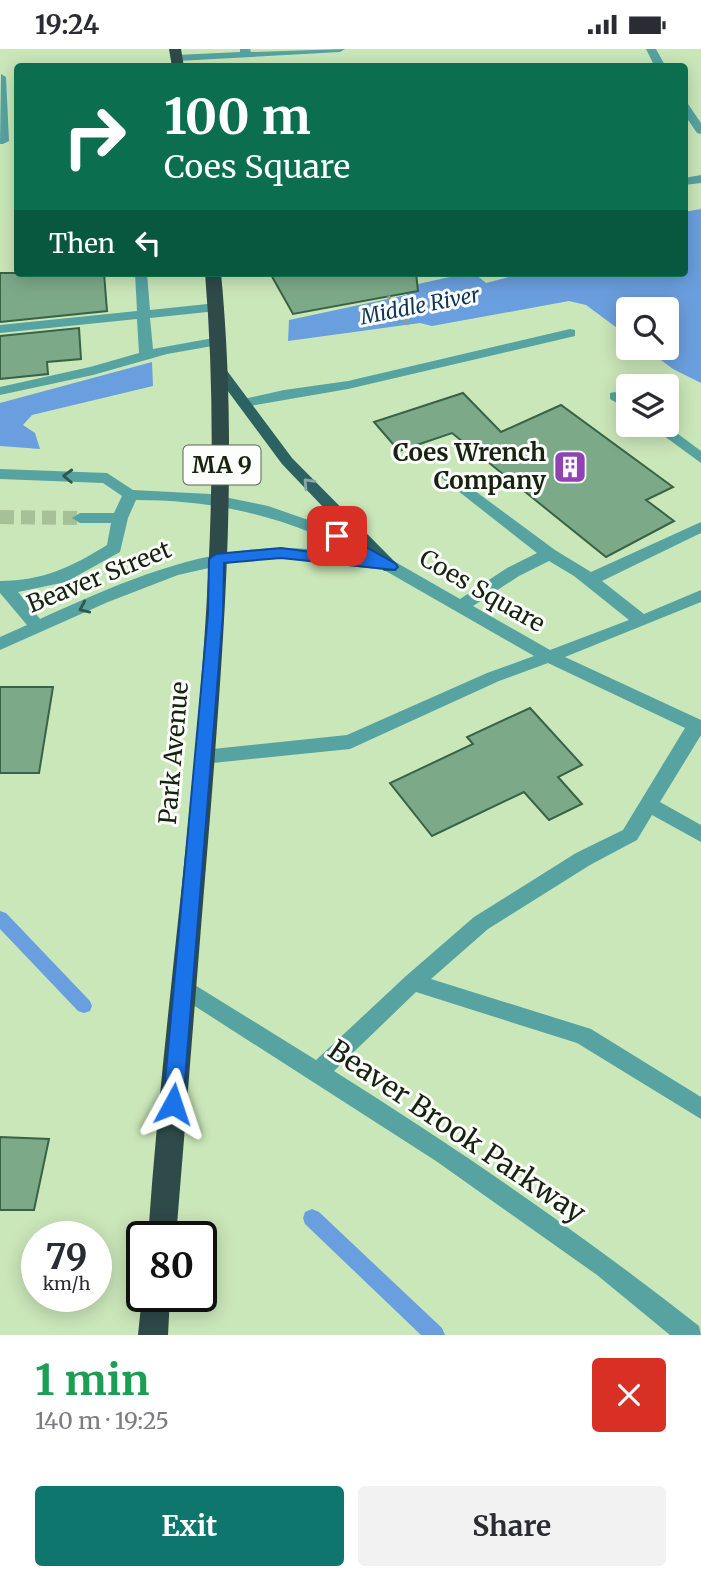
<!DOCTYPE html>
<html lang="en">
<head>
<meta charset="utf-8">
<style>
  :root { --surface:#fff; --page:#f2f2f3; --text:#2b2b33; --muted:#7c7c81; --accent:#0f766e }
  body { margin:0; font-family:Merriweather,serif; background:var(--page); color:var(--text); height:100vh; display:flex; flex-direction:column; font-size:26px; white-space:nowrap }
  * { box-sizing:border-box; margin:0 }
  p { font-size:23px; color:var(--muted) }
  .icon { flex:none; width:38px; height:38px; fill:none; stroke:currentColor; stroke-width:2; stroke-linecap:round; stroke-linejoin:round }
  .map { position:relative; height:1286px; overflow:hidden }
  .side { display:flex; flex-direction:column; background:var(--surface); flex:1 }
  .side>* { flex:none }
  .banner { position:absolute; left:14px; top:14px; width:674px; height:214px; border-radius:7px; box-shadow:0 4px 18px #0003; background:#0b6e4f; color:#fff; overflow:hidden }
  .controls { position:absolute; left:616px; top:248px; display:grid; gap:14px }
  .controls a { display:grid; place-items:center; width:63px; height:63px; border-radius:7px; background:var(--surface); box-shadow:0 4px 18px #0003; font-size:35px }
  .speed { position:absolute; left:21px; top:1172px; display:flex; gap:14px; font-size:35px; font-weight:700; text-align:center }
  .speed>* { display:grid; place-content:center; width:91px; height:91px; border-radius:50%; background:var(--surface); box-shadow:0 4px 18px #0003; line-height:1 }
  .speed small { font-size:18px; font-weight:400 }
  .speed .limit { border:4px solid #111; border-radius:10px; background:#fff; color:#111 }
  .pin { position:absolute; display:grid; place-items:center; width:60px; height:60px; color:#fff; margin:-30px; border-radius:14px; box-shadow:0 4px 10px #0006 }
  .me { position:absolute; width:77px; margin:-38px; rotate:5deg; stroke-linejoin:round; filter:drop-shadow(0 0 5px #0008) }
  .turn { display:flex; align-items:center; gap:24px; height:147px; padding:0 35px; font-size:32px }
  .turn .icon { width:91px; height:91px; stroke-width:2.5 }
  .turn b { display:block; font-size:49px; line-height:60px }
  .then { display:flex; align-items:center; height:66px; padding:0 35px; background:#0003; gap:14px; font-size:26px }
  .round { display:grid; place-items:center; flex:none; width:74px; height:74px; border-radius:7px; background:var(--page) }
  .overview { display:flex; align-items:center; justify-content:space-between; height:119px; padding:0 35px }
  h1 { font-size:42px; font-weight:700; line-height:52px; color:#1e9e55 }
  .action { display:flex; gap:14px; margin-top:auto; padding:14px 35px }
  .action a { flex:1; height:80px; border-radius:7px; background:var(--accent); color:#fff; font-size:28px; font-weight:700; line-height:80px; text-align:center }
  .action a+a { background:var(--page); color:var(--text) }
  .status { display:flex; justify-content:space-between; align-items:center; height:49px; padding:0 35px; background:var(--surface); direction:ltr }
  .status svg { height:19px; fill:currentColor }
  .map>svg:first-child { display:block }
  .water { fill:#6a9fdf }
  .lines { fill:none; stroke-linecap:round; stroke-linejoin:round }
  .stream { fill:#6a9fdf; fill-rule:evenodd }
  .building { fill:#7caa89; stroke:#386346; stroke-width:2 }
  .minor-tunnel { stroke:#a6c097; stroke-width:14; stroke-dasharray:14 7; stroke-linecap:butt }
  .path { stroke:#8da37f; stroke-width:3.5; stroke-dasharray:4.5 2.5; stroke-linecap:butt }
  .minor { fill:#56a3a1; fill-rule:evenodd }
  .major { fill:#2c6362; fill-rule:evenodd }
  .highway { fill:#2e4a49; fill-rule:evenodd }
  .oneway { stroke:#31564b }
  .oneway2 { stroke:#89a9a6 }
  .route { fill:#1a73e8; stroke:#114b97; stroke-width:2 }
  .labels { text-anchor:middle; stroke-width:6; stroke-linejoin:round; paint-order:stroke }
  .far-water-label { font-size:21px; font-style:italic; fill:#10355e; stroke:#fbfefa }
  .shield { fill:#fbfefa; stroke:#5c6457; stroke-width:2 }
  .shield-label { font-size:23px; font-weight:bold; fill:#182211 }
  .poi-label { font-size:24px; font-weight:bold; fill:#182211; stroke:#fbfefa; text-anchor:end }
  .street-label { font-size:24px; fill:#182211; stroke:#fbfefa }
  .near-street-label { font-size:28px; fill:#182211; stroke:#fbfefa }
</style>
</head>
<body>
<div class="status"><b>19:24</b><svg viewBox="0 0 49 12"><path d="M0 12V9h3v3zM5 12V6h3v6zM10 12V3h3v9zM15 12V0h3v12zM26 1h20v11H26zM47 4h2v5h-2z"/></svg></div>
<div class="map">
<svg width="701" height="1286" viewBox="0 0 701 1286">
  <rect width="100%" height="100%" fill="#cae7b9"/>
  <path class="water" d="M701,160V334L673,320L645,299H667V261H628V287L586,256L569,252L432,277L420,274L288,292L289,271L406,246L418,235L468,224H474L486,234L525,224H684V163Z
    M152,313L153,337L32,366L23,376L35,384L40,400L0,397V354Z"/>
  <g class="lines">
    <path class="stream" d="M0,862L6,864L90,952L92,957L90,962L84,964L78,962L0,880Z
      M312,1160L319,1163L442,1279L445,1286H421L305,1175L303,1169L305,1163Z"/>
  </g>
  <path class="building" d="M0,224H104L107,262L0,273Z
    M270,224H416L418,242L293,265Z
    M79,279L81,310L47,313L48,325L0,330V287Z
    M463,344L501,383L561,356L673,438L646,451L674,472L606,508L452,384L399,402L374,373Z
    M0,638H53L39,724H0Z
    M530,659L582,716L558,728L582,755L549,771L524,743L432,787L390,734L473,695L467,688Z
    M0,1088L49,1090L34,1161H0Z"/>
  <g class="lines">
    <path class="minor-tunnel" d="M0,468L80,469"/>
    <path class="path" d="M388,247L408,276"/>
    <path class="minor" d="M240,0H250L251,3L345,0L340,3L177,12L172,9L177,6L240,3Z
      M646,0H656L666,18H655Z
      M1,25L6,28L9,92L3,95H0Z
      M684,54L688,55L701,74V85L697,84L684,65Z
      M701,126V134L684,136V129Z
      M135,224H147L150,261L217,254L224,258L217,262L150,269L153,300L219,288L224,289V295L167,305L93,326L0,346V338L90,318L139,304L137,270L0,284V276L137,262Z
      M570,280L575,281V287L348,340L244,358L237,354L239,351L284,341L348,332Z
      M615,343L628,350V360L610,350V344Z
      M649,376H666L701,402V414Z
      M444,419L555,501L591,523L701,473V484L602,532L644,565L701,541V553L565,608L701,671V686L660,753L701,776V793L652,766L637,791L590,816L488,880L431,930L591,980L701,1048V1070L577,994L416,943L334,1022C460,1101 582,1185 699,1277L701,1286H670L597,1226L436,1112L176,945L173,939L176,933L183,930L190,933L316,1011L406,927L474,868L576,804L623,781L685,679L548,614L499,632L350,700L203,715L197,713L194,708L197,703L203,701L347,686L487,624L534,607L384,521L281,509L244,511L178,526L108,553L0,601V588L27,576L0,544V532C42,532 72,518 107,496L111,474H80L72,469L80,464H114L122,447L103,434L0,430V420L107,424L133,441L210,445L268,457L343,483L460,550L507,519L537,504L439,427L436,424ZM136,451C216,451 291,468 361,508C335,504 308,498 281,499C195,500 117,535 40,570L18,543L66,533L120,503L128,469ZM549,512L574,527L629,571L550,601L473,557L519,527Z"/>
    <path class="major" d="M220,318L225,319L292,409L396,514L398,518L396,522H384L282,415L213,322Z"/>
    <path class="highway" d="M169,0H181L184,18H172Z
      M205,224H221C238,403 225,578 211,756C199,900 188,1044 176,1188H148C170,868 232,546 205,224Z
      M142,1247L170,1248L168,1286H138Z"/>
  </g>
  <defs><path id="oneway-chevron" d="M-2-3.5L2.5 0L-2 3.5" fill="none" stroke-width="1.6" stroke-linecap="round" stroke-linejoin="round" transform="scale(1.75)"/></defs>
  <g class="oneway">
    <use href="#oneway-chevron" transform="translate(68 427) rotate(-178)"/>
    <use href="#oneway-chevron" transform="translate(84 559) rotate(156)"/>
  </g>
  <use class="oneway2" href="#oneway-chevron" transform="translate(308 434) rotate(-133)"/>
  <path class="route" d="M337,482L395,514L398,518L395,521L281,509L224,514L223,565L183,1055L180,1061L173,1064L166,1061L163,1055L208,565L209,510L216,505L281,499L365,510L332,490L330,487Z"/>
  <defs>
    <symbol id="building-square" viewBox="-11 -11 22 22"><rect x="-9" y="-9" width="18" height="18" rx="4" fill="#9143b4" stroke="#fbfefa"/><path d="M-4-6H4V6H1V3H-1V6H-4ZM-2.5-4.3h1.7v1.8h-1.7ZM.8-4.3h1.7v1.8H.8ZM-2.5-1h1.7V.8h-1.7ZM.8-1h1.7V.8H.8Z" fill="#fff"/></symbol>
  </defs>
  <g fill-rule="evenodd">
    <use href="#building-square" x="551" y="399" width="38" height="38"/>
  </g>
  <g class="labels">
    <g class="far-water-label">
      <text transform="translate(420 257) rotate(-11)" y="7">Middle River</text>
    </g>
    <rect class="shield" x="183.5" y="396.5" width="77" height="39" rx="5"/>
    <g class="shield-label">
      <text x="222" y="424">MA 9</text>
    </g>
    <g class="poi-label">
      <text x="546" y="412">Coes Wrench<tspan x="546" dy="28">Company</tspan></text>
    </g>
    <g class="street-label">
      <text transform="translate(99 528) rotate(-22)" y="8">Beaver Street</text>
      <text transform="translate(482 542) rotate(30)" y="8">Coes Square</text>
      <text transform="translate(174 704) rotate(-85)" y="8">Park Avenue</text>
    </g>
    <g class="near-street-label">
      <text transform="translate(457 1082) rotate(34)" y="10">Beaver Brook Parkway</text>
    </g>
  </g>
</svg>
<div class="controls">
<a><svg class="icon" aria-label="search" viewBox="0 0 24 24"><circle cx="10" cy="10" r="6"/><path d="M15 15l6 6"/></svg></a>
<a><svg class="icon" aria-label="layers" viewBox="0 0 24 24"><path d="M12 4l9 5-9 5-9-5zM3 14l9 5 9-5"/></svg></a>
</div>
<div class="speed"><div>79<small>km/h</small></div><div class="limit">80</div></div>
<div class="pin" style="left:337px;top:487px;background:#d93025"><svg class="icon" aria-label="arrive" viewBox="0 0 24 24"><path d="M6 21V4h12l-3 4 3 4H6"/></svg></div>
<svg class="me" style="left:173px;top:1055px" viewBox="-20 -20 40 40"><path d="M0-17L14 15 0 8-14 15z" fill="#1a73e8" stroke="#fff" stroke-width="4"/></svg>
<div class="banner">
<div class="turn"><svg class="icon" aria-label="right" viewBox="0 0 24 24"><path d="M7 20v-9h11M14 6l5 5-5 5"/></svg><div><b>100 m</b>Coes Square</div></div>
<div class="then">Then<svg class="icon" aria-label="left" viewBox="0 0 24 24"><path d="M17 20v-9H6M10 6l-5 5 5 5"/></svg></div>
</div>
</div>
<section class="side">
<div class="overview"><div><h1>1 min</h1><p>140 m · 19:25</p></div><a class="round" style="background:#d93025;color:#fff"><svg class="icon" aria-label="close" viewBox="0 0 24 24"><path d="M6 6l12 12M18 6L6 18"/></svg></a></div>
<div class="action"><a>Exit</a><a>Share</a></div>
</section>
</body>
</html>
